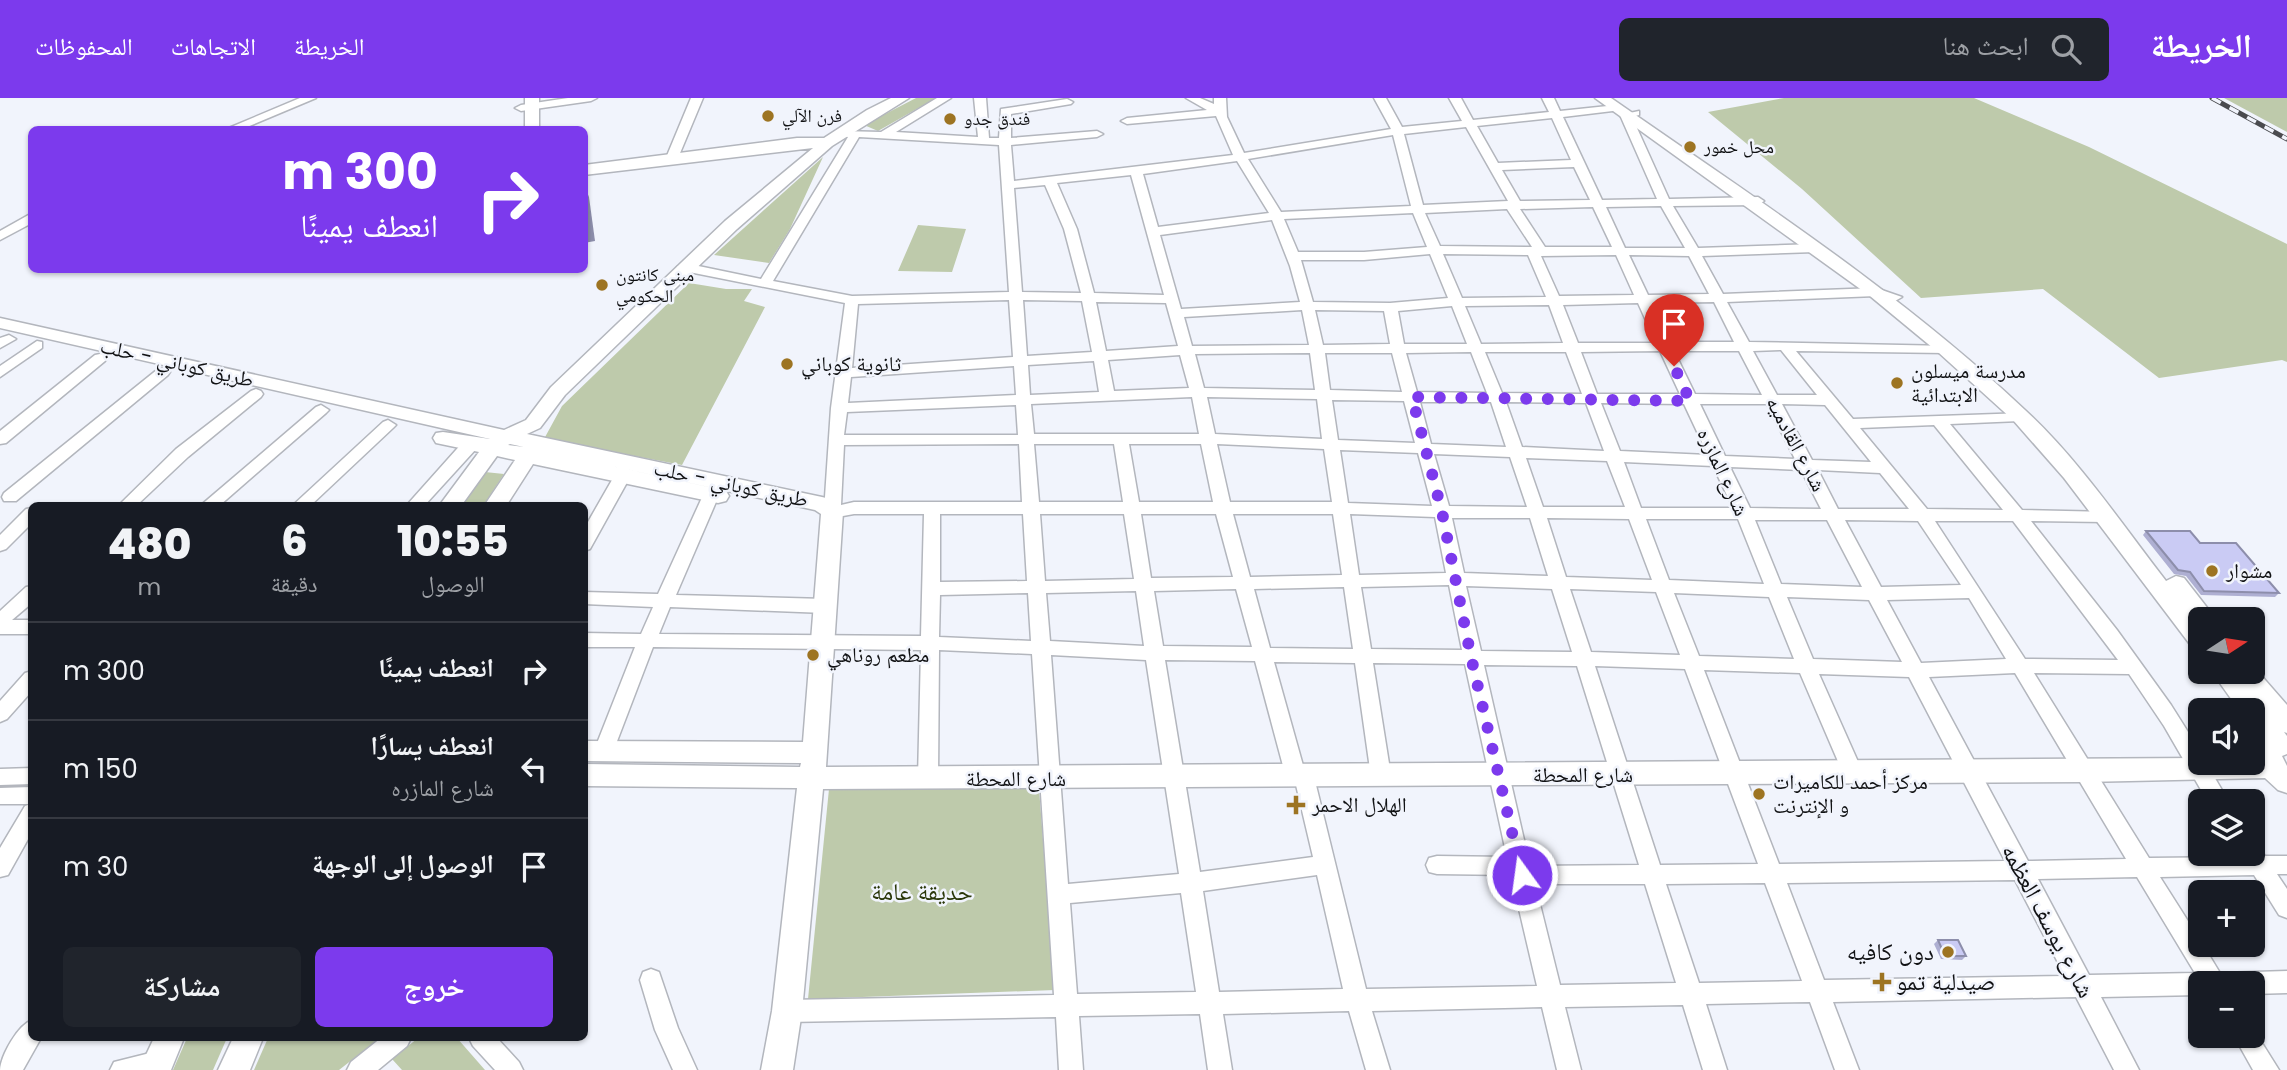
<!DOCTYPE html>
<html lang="ar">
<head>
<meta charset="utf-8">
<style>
  :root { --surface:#171b24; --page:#20242c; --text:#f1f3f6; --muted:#9ea1a6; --line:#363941; --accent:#7c3aed }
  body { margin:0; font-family:Poppins,"Noto Naskh Arabic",sans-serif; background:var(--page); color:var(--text); direction:rtl; height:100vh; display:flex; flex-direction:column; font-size:26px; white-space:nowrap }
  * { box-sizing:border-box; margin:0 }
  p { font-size:23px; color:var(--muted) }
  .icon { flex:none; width:38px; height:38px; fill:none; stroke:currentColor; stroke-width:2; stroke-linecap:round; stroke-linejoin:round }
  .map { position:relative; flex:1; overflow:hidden; direction:ltr }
  .side { position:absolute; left:28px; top:404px; width:560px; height:539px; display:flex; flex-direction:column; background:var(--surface); border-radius:10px; box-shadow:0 2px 5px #0004; direction:rtl }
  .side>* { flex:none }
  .banner { position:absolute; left:28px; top:28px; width:560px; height:147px; border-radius:10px; box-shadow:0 2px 5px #0004; direction:rtl; background:#7c3aed; color:#fff; overflow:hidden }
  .needle { width:46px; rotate:78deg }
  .fabs { position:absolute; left:2188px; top:509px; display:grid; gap:14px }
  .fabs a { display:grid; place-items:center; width:77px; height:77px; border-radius:10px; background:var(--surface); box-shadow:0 2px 5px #0004; font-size:35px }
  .pin { position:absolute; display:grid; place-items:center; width:60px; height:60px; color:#fff; margin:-72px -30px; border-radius:50% 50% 50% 0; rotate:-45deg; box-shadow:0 0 7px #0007 }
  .pin .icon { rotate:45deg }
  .me { position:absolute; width:77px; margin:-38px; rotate:346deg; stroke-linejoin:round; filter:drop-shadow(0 0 5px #0008) }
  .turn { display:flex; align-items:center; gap:24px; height:147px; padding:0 35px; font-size:32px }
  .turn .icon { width:91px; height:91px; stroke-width:2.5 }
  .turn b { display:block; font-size:49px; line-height:60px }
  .eta { display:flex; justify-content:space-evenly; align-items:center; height:119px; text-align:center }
  .eta b { font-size:42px; font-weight:800; line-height:49px }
  .cta { display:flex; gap:14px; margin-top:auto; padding:14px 35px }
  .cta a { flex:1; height:80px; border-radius:10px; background:var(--accent); color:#fff; font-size:28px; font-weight:800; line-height:80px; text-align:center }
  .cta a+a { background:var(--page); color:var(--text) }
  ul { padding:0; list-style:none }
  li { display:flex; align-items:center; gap:21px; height:98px; padding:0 35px; border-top:2px solid var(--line) }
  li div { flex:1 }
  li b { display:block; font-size:26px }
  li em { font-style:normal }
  header { display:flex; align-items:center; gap:42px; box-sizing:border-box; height:98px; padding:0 35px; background:var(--accent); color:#fff }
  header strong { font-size:33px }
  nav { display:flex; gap:38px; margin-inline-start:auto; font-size:24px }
  .search { width:490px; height:63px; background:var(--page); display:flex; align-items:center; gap:18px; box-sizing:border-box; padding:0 24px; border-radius:10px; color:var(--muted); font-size:26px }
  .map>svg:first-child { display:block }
  .green { fill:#becaab }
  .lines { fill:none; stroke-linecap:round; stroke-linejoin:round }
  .minor-casing { stroke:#b3b6bd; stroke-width:3 }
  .major-casing { stroke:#b3b6bd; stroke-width:3 }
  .minor { fill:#fff; fill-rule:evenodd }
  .major { fill:#fff; fill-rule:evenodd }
  .rail-casing { stroke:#4a4b4f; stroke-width:5 }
  .rail { stroke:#f1f4fc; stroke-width:3.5; stroke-dasharray:10; stroke-linecap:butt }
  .wall { fill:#aeafd2 }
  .shaded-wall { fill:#8d8eab }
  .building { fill:#cacbf4; stroke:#8d8eab; stroke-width:2 }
  .route { stroke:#7c3aed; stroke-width:12; stroke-dasharray:0 21.6 }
  .poi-dot { fill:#9d7422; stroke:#f1f4fc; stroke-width:2.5 }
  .labels { text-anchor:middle; stroke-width:5; stroke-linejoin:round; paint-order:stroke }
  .far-poi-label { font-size:18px; fill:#111214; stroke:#f1f4fc; text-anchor:start }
  .street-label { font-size:21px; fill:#111214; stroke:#f1f4fc }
  .poi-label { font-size:21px; fill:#111214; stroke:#f1f4fc; text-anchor:start }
  .near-park-label { font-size:24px; fill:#2a3709; stroke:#f1f4fc }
  .near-street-label { font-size:24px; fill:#111214; stroke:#f1f4fc }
  .near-poi-label { font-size:24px; fill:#111214; stroke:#f1f4fc; text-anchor:end }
</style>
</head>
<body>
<header>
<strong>الخريطة</strong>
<div class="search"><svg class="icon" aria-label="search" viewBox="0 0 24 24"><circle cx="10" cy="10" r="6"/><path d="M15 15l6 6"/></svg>ابحث هنا</div>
<nav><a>الخريطة</a><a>الاتجاهات</a><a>المحفوظات</a></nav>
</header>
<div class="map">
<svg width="2287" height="972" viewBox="0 0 2287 972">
  <rect width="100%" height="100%" fill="#f1f4fc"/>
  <path class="green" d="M916,0H936L878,33L864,27Z
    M1784,0H1974L2089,49L2287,146V264L2282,262L2159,280L2043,191L1921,200L1802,91L1708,14Z
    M2224,0H2287V34Z
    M823,59L790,131L769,165L714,157Z
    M918,127L966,131L952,174L898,173Z
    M689,185L726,191H752L744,203L765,209L682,367L544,341L562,308Z
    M485,374L504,376L483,408H462Z
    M829,691H1039L1055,892L808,901Z
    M187,940H227L213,972H173Z
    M268,940H380L339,972H254Z
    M418,940H457L485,972H402L392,961Z"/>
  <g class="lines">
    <defs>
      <path id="minor" d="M300,0H316L240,32H224Z
        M568,0H597L591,3L521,13L515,10L521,7Z
        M691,0H703L678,60L668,63L666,60Z
        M937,0H951L896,34L978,39L974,0H986L989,40H999L1001,11L1067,1L1073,4L1071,6L1011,16V40L1097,33L1103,36L1097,39L1011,47L1014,83L1233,57L1216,18L1127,26L1121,23L1127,20L1207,12L1186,0H1200L1214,6V0H1226L1227,19L1244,55L1391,31L1374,0H1386L1402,29L1462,23L1449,0H1461L1473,22L1549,14L1542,0H1554L1560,13L1617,7L1621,8V12L1563,19L1602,102L1657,101L1620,17L1639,13V17L1632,19L1669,101L1758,99L1764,103L1758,107L1673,108L1698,150L1815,146L1822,150L1815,154L1702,158L1723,196L1876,190L1902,199L1895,203L1876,198L1727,204L1749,244L1951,248L1953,251L1946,255L1796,253L1853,321L2025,315L2028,318L2020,323L1950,326L2022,412L2111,414L2113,418L2111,422L2105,424L2031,423L2117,532L2171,607L2200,653V665H2206L2229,704H2208L2164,628L2129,576L2034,575L2149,760L2243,759L2241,756H2252V747L2259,750L2265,758H2287V776H2277L2287,791V820L2279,817L2254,777L2160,779L2200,842V847H2203L2220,875L2287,873V895L2252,896V886H2200V897L2101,899L2139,972H2114L2076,899L1833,904L1859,972H1835L1810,904L1706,906L1727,972H1703L1683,907L1565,909L1581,972H1557L1542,909L1372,913L1390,972H1366L1349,913L1223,916L1232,972H1208L1200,916L1079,918L1083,972H1059L1056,919L787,924L779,921L775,913L779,905L787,902L1054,897L1032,556L939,552L938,681L935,687L928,689L921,687L918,681L921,552L653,549L611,659L604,661L597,659L594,653L635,549H584V535L641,536L653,509L584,506V494L658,496L705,393L711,392L719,397L676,497L825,501L831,503L834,508L831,513L825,515L670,509L659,536L921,538L924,416H854L832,420L824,414L831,310L845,205L684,173L677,169L684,165L761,181L848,39L840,37V33L881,34ZM1552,20L1571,62L1498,65L1477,28ZM1466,29L1508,103L1423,107L1404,36ZM1393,37L1411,108L1281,114L1248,61ZM859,39L999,47L1009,194L852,198L773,183ZM1237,63L1269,115L1158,129L1143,76ZM1574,69L1590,102L1520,103L1502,72ZM1131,77L1164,197L1094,195L1077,131L1057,85ZM1045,87L1064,131L1081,195L1022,194L1014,90ZM1661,108L1685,150H1625L1606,109ZM1593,109L1612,149H1545L1520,111ZM1507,111L1532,149L1440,148L1425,115ZM1413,115L1427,149L1364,154H1298L1284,121ZM1272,122L1290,168L1300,204L1181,211L1160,137ZM1430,156L1448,200L1390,205L1313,204L1301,162H1364ZM1443,156L1528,157L1546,199L1462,200ZM1616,157L1634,197L1559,198L1541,158ZM1629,157L1689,158L1709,196L1648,197ZM1009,202L1013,259L852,270L858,206ZM1023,202L1082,203L1092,254L1027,258ZM1096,204L1166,205L1178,248L1106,253ZM1714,204L1734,244H1670L1652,205ZM1638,205L1656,245H1578L1563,207ZM1549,207L1563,245L1481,246L1465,208ZM1452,208L1467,246H1404L1398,213ZM1302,212L1309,247L1192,248L1184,219ZM1315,212L1384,213L1390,246L1323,247ZM1781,252L1817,297H1777L1753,253ZM1660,253L1680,296H1597L1581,254ZM1674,253H1739L1762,297L1695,296ZM1471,254L1487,295L1417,294L1406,255ZM1485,254H1566L1582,296L1502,295ZM1310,255L1315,292L1204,290L1195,256ZM1325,255H1392L1402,294L1330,292ZM1180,257L1189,290L1114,293L1108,262ZM1094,263L1099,294L1030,297L1028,267ZM1014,268L1016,297L848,305L851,279ZM1192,299L1199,336H1034L1031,306ZM1207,299L1317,301L1322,341L1215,336ZM1332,302L1404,303L1415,345L1338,342ZM1420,304H1491L1506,349L1431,346ZM1506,304L1586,305L1604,353L1522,349ZM1601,305L1684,306L1708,357L1620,353ZM1700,306H1767L1795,361L1725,358ZM1782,306L1825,307L1871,364L1812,362ZM1016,307L1018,337H844L847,314ZM1934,327L2003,412L1927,411L1860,330ZM1019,346L1022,404H854L841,407L844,347ZM1034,346H1114L1123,404H1039ZM1129,346H1201L1213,404H1139ZM1217,346L1324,351L1332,404H1230ZM1340,352L1418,355L1432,408L1348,405ZM1434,356L1510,359L1527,409L1449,408ZM1526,360L1607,363L1625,409H1543ZM1624,364L1713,368L1733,410H1641ZM1730,369L1801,372L1821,411L1750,410ZM1818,372L1880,375L1909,411H1838ZM940,416H1023L1027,483L940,484ZM1040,416H1124L1134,481L1045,483ZM1141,416H1216L1233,479L1151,480ZM1233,416H1333L1342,477L1250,479ZM1350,416L1435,419L1446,475L1359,477ZM1452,420H1530L1548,478L1464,475ZM1547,420L1629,421L1652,482L1566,479ZM1646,421H1738L1764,486L1669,482ZM1755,422H1827L1862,489L1781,486ZM1845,422L1918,423L1961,487L1881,489ZM1935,423H2013L2118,562L2025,561ZM1449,487L1462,552L1371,551L1361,489ZM1466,488L1552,491L1572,554L1481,553ZM1344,489L1353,551L1270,550L1254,491ZM1236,491L1252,549L1163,548L1154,493ZM1570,491L1656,494L1680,557L1591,554ZM1136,493L1144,548L1050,543L1046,495ZM1028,495L1031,543L939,539L940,497ZM1674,495L1769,499L1794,561L1699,558ZM1787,499L1869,502L1902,564L1813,561ZM1969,500L2006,561L1921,565L1887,502ZM1051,557L1146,562L1179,776L1068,786ZM1165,562L1255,563L1286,679L1289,685L1296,687L1313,759L1200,774ZM1274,564L1355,565L1371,678L1374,684L1381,686L1388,684L1391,678L1373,565L1465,566L1507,759L1437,758L1429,760L1426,767L1429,774L1437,776L1511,777L1537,888L1366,891L1314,679L1311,673L1304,671ZM1484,567L1577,568L1639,767L1530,768ZM1595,568L1685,571L1758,766L1660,767ZM1704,572L1800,575L1843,675L1846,681L1853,683L1860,681L1863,675L1819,576L1909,579L2005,763L1779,766ZM2015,575L2126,761L2028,763L1929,579ZM1317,777L1343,891L1219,894L1203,793ZM2137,779L2195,875L2089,877L2038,781ZM2015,782L2065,878L1824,882L1787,785ZM1765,785L1802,883L1699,885L1666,786ZM1535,786H1645L1676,885L1560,887ZM1181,795L1196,894L1077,896L1070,805Z
        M32,115V125L0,142V133Z
        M9,237L16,241L0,250V240Z
        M37,243L42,244V250L0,279V268Z
        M100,256L105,257L107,260L105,263L6,345L0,346V333L95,257Z
        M163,270L168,271L170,274L168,277L16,403H4L2,399L4,395L158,271Z
        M256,291L261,293L263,296L261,299L188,359L136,408H118L176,351L251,293Z
        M321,307L329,312L326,315L219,408H200L316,309Z
        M388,322L396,327L393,330L310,408H292L383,324Z
        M470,342L476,343L478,347L476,351L424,408H406L464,343Z
        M622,374L630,379L590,451L584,453V431L616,375Z
        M32,410V425L6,451L0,453V437L26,411Z
        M32,488V505L12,522H32V536H0V513L26,489Z
        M32,573V593L7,621L0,624V603L25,575Z
        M32,670V686L0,687V671Z
        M32,689V734L8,777L0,779V750L25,708L31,706H0V690Z
        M651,871L659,874L678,930L697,972H673L655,932L640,882L643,874Z
        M32,922V940H41L23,972H0C1,957 18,927 32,922Z
        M2252,929L2279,972H2253L2234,938H2252Z
        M381,940H411L407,948L378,972H347L351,964Z
        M469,940H497L519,964L523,972H495L473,948Z
        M158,953L166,957L170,965L167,972H110L114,964Z"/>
      <path id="major" d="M525,0H539V32H525Z
        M891,0H909L832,48L737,131L565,297L540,330L527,336L822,399L830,401L843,414L826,669L2200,660V665H2252V659H2257L2260,648L2264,646L2252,630V612H2239L2212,574H2252V567L2287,607V635L2284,634L2287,638V656L2282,658L2287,668V695L2278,692L2265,680L2084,684L823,691L802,913L793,972H761L772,913L797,690L584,688V666L800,669L801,665L584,663V643L803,644L821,416L815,412L542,353L718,391L726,393L729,398L726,403L718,405L533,366L506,408H484L515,362L497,358L461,408H439L479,354L436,345L433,340L436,335L443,334L490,341L0,230V220L504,332L526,322L551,289L725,123L813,50L584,77V67L797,40H824L867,12ZM510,346L524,349L508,347Z
        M1595,0H1611C1753,99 1899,193 2025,312C2079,362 2121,425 2166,483L2176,478L2184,480L2212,516L2215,522H2200V552L2192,549L2064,380L2013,322L1939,255L1870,198Z
        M154,940H184L171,972H139Z
        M233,940H263L250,972H218Z"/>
    </defs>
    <use href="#minor" class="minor-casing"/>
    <use href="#major" class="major-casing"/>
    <use href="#minor" class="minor"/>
    <use href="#major" class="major"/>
    <defs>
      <path id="rail" d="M2212,0L2287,41"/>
    </defs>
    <use href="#rail" class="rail-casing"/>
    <use href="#rail" class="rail"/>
  </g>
  <path class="wall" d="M2146,433L2200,445L2279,495L2275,499L2201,497L2186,478L2174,476L2143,437Z
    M1938,842L1966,858L1962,862L1941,861L1934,846Z"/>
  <path class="shaded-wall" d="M584,87L589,99L595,143L584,145Z"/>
  <path class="building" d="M584,92L589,128L584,129Z
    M2146,433H2190L2200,445H2236L2279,495L2204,493L2190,474L2178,472Z
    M1938,842H1958L1966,858H1945Z"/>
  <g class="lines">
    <path class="route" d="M1522,777L1471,559L1442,414L1412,299L1690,303L1674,268"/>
  </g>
  <g class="poi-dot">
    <circle cx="768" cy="18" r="7"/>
    <circle cx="950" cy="21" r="7"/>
    <circle cx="1690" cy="49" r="7"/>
    <circle cx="602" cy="187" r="7"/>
    <circle cx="787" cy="266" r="7"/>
    <circle cx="1897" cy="285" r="7"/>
    <circle cx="2212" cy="473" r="7"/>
    <circle cx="813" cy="557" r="7"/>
    <circle cx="1759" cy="696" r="7"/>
    <path d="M1292.5 696.5h7v7h7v7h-7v7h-7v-7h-7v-7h7z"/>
    <circle cx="1948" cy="854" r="7"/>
    <path d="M1878.5 873.5h7v7h7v7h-7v7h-7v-7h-7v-7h7z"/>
  </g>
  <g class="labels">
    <g class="far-poi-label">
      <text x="782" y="24">فرن الآلي</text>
      <text x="964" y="27">فندق جدو</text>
      <text x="1704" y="55">محل خمور</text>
      <text x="616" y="183">مبنى كانتون<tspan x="616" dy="21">الحكومي</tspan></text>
    </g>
    <g class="street-label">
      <text transform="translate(177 265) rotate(13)" y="7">طريق كوباني - حلب</text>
      <text transform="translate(1796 346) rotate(62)" y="7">شارع القادميه</text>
      <text transform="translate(1723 374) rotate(65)" y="7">شارع المازره</text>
      <text transform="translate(731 386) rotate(12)" y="7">طريق كوباني - حلب</text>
      <text x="1583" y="684">شارع المحطة</text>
      <text x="1016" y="688">شارع المحطة</text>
    </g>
    <g class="poi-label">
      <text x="801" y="273">ثانوية كوباني</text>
      <text x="1911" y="280">مدرسة ميسلون<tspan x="1911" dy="24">الابتدائية</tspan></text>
      <text x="2226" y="480">مشوار</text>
      <text x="827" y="564">مطعم روناهي</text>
      <text x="1773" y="691">مركز أحمد للكاميرات<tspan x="1773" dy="24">و الإنترنت</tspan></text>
      <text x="1312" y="714">الهلال الاحمر</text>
    </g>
    <g class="near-park-label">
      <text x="922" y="802">حديقة عامة</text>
    </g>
    <g class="near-street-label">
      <text transform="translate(2048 823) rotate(62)" y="8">شارع يوسف العظمه</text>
    </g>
    <g class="near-poi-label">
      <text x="1934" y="862">دون كافيه</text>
      <text x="1896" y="892" text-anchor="start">صيدلية تمو</text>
    </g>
  </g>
</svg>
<div class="fabs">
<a><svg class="needle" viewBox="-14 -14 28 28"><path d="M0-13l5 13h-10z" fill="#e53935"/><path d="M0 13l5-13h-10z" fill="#9ea1a6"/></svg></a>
<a><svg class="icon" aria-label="sound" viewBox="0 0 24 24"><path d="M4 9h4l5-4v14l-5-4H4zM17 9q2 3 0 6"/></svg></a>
<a><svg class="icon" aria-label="layers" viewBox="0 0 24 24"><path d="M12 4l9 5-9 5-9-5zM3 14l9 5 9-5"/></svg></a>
<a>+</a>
<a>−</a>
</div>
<div class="pin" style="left:1674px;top:268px;background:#d93025"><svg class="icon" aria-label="arrive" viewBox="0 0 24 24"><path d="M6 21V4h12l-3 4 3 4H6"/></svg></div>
<svg class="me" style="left:1522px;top:777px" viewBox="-20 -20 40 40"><circle r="17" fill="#7c3aed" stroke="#fff" stroke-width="3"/><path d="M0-11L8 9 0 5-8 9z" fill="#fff"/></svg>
<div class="banner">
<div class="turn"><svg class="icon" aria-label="right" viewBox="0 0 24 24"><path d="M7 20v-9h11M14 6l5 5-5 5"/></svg><div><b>300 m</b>انعطف يمينًا</div></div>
</div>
<section class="side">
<div class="eta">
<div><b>10:55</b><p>الوصول</p></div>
<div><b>6</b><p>دقيقة</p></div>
<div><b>480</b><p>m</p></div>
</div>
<ul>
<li><svg class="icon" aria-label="right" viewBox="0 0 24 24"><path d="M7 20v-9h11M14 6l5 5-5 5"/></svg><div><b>انعطف يمينًا</b></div><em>300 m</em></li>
<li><svg class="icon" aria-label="left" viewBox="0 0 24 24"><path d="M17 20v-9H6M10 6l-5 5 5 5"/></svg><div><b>انعطف يسارًا</b><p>شارع المازره</p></div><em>150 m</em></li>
<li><svg class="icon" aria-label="arrive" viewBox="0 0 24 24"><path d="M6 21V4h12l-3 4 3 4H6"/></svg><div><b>الوصول إلى الوجهة</b></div><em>30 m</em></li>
</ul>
<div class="cta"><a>خروج</a><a>مشاركة</a></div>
</section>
</div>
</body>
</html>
